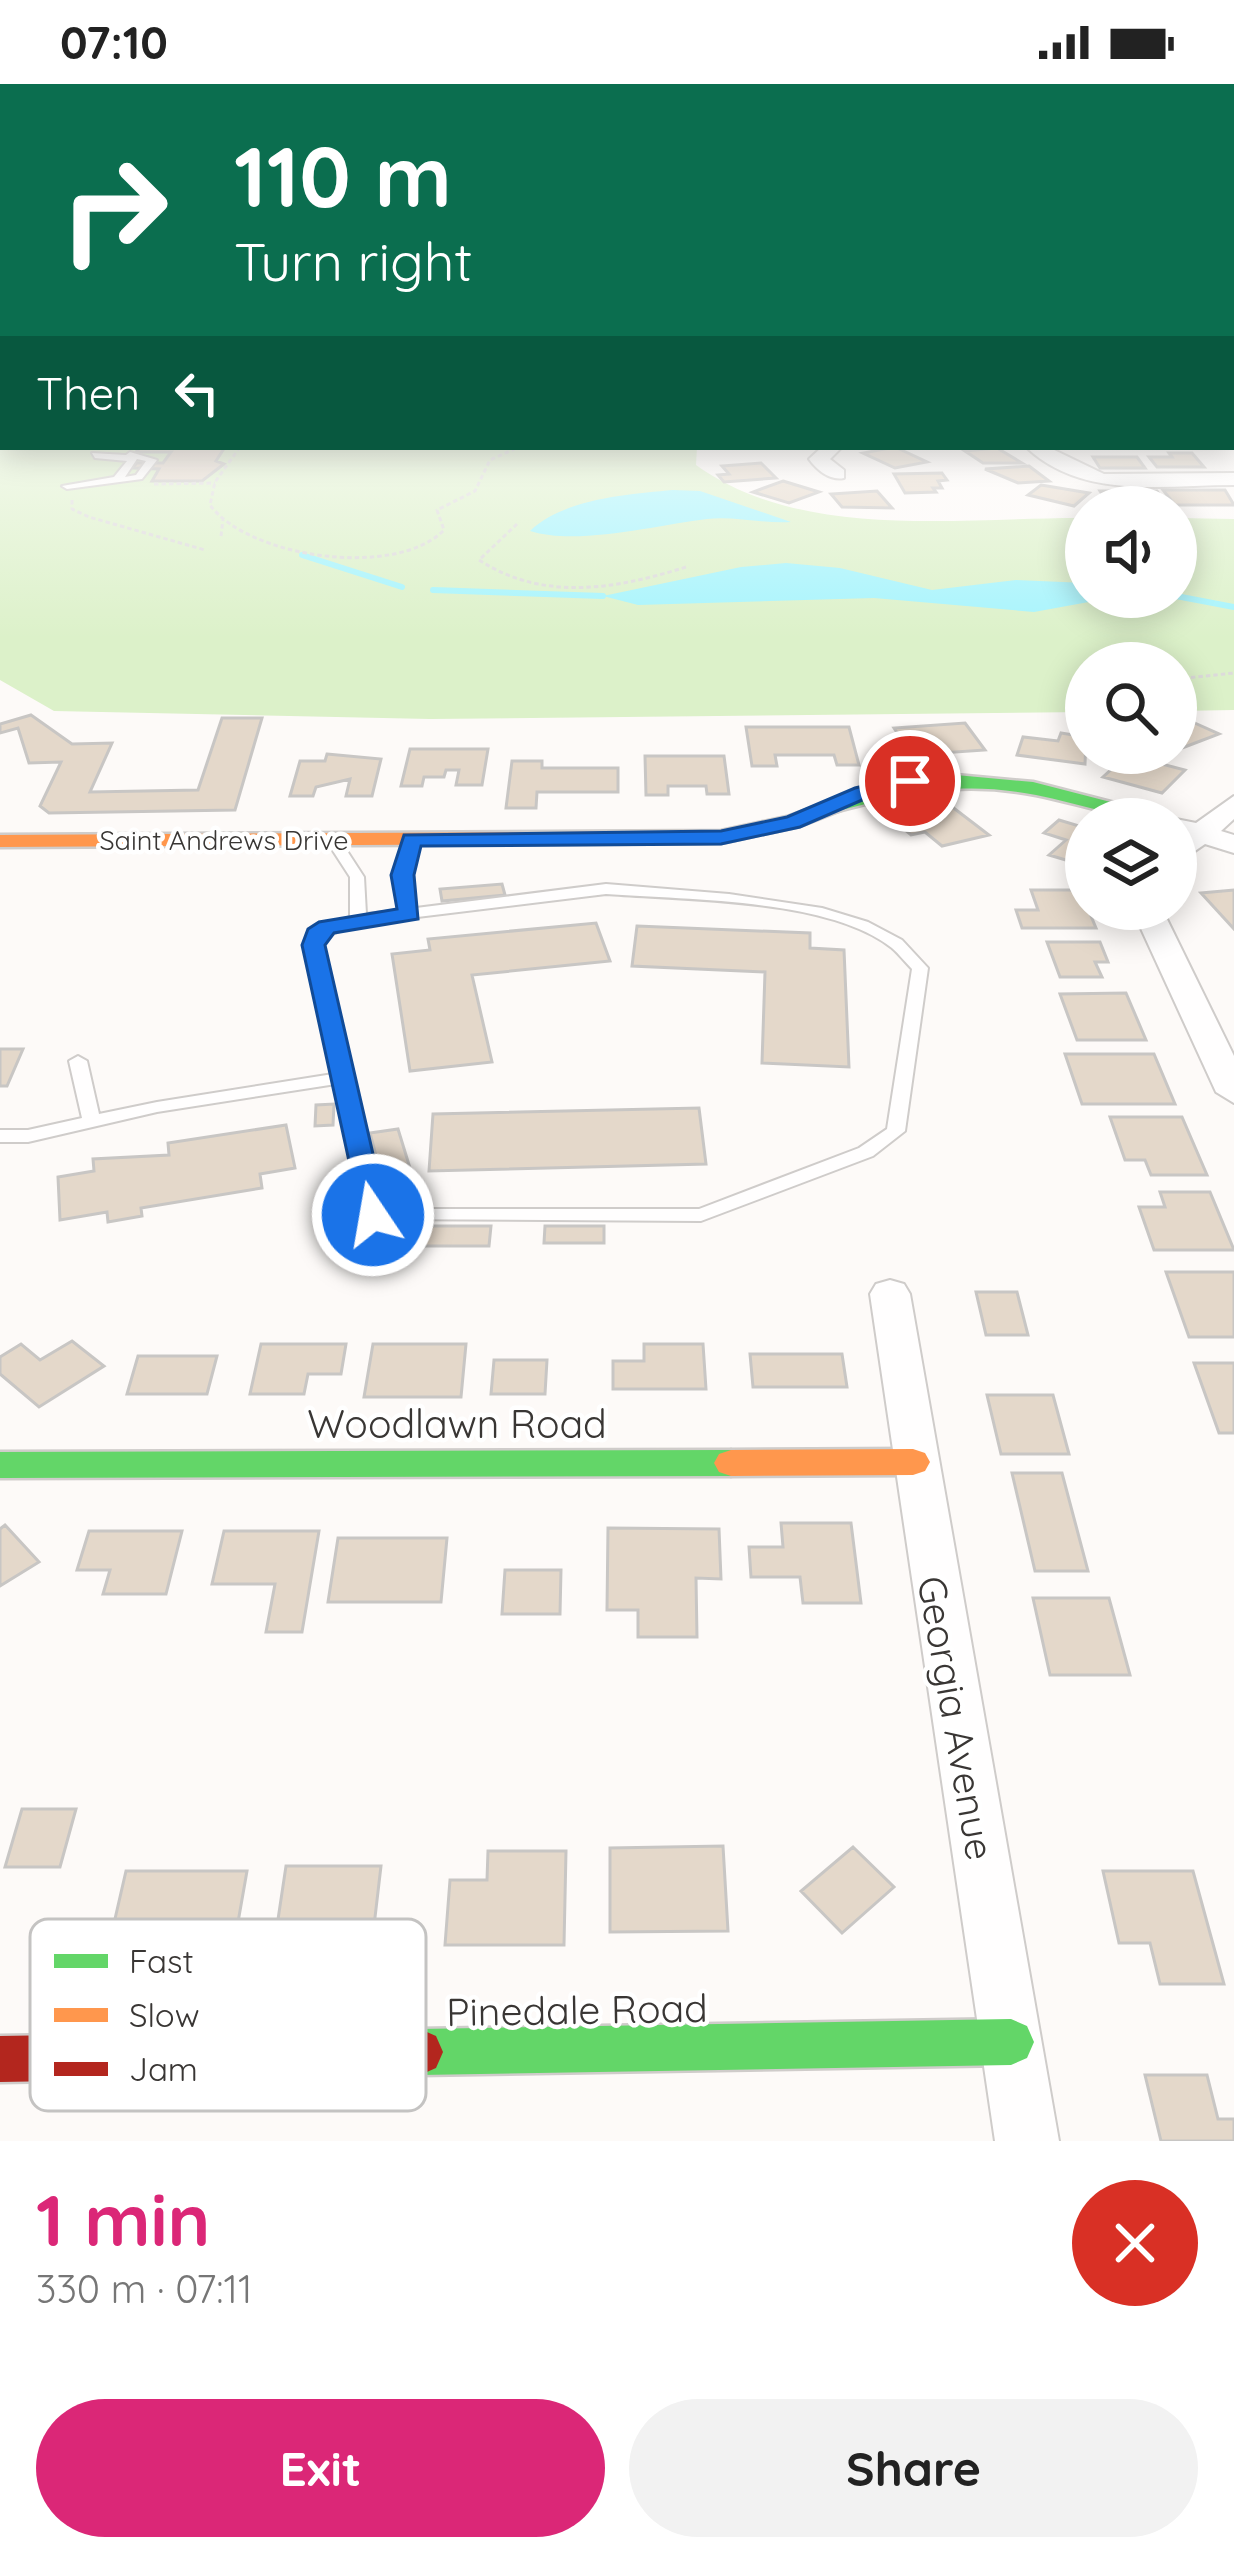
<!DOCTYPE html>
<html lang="en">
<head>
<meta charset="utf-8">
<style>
  :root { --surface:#fff; --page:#f2f2f2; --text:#222; --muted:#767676; --accent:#db2777 }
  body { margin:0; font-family:Quicksand,sans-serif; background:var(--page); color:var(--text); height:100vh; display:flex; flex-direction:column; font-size:45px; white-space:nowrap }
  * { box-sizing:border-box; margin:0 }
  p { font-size:39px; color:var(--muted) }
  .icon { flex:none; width:66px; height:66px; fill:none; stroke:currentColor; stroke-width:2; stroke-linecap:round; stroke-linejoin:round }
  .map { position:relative; height:2057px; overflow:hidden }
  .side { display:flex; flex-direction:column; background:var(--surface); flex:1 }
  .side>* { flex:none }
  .top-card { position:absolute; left:0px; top:0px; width:1236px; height:366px; box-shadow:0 6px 30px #0003; background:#0b6e4f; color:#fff; overflow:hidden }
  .controls { position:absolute; left:1065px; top:402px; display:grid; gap:24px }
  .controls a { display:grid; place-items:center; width:132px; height:132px; border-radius:50%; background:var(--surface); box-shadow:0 6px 30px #0003; font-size:60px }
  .pin { position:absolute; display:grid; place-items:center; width:102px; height:102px; color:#fff; margin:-51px; border:6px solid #fff; border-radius:50%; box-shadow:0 3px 12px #0007 }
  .me { position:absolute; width:132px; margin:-66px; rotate:348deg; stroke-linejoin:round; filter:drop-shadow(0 0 9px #0008) }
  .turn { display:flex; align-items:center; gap:42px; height:252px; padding:0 36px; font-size:54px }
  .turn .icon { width:156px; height:156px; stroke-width:2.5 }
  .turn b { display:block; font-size:84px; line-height:102px }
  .then { display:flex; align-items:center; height:114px; padding:0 36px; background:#0003; gap:24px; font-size:45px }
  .round { display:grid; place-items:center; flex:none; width:126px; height:126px; border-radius:63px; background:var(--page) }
  .summary { display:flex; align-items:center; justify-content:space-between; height:204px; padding:0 36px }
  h1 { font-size:72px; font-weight:700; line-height:90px; color:var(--accent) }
  .primary-button { display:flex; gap:24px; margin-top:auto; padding:24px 36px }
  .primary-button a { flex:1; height:138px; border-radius:72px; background:var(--accent); color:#fff; font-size:48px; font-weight:700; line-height:138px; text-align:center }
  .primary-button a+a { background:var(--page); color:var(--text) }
  .status { display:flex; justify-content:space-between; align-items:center; height:84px; padding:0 60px; background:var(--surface); direction:ltr }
  .status svg { height:33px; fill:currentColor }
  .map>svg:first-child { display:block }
  .green { fill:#dcf1c9 }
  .water { fill:#a5f4fc }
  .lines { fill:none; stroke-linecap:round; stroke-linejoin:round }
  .stream { stroke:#a5f4fc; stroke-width:6 }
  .building { fill:#e4d8ca; stroke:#c8c6c4; stroke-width:3 }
  .lane-casing { stroke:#cfccca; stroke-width:4 }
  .street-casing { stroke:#cfccca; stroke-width:4 }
  .fast-casing { stroke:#cfccca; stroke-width:5 }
  .slow-casing { stroke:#cfccca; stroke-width:5 }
  .jam-casing { stroke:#cfccca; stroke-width:5 }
  .path { stroke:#dddbdb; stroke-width:3; stroke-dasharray:4.5 3; stroke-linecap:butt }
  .lane { fill:#fffefe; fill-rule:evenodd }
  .street { fill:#fffefe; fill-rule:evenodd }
  .fast { fill:#63d668; fill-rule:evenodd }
  .slow { fill:#ff974d; fill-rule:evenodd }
  .jam { fill:#b3261e; fill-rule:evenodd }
  .route { fill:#1a73e8; stroke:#114b97; stroke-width:3 }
  .labels { text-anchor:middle; stroke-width:9; stroke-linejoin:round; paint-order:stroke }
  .far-street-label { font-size:27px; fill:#393634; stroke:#fff }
  .near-street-label { font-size:39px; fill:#393634; stroke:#fff }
  .key { fill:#fff; stroke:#c4c3c2; stroke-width:3 }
  .key-label { font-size:33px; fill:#393634 }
</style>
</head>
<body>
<div class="status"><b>07:10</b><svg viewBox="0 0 49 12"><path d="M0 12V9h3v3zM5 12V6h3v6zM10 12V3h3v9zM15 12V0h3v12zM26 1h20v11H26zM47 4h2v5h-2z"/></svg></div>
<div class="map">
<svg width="1234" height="2057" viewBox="0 0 1234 2057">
  <rect width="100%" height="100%" fill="#fdfaf8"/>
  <path class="green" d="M0,336L3,363H697L696,381C803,458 961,433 1086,434V513H1176V434L1234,435V626L1176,627V579H1086V628L430,635L54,627L0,596Z"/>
  <path class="water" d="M673,406L700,407L791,438C764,440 735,432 707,435C657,441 577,462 530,447C563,415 628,410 673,406Z
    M786,479L840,484L932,506L1016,496L1086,499V513H1116L1034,528L874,514L638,521L603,512L741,483Z"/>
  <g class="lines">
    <path class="stream" d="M302,471L402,503
      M433,506L603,512
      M1176,512L1234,523"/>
  </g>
  <path class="building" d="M140,363H225L216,377L224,380L202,397H152L159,385L132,384L137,379H163L171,368H136Z
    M895,363L927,378L895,384L863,369Z
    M997,364L1022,379H983L965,367Z
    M1169,369H1192L1204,383H1157L1149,373H1172Z
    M1093,373H1137L1145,384H1100Z
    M761,379L776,394L724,398L718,391L729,390L722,382Z
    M1029,382L1049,397L1018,399L985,385Z
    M942,389L947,396L938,397L942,404H933L936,408L905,409L894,390Z
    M783,397L819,408L789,419L753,408Z
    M1041,401L1089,409L1074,422L1028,411Z
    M1163,406H1225L1234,421H1175Z
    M877,407L892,424L842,423L831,410Z
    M1100,407H1157L1163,416L1125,420L1106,416Z
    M31,631L72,660L112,659L90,708L198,706L222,634H262L235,726L49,729L40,722L61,678L29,679L18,644L0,649V640Z
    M1188,636L1219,650L1182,664L1176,661V641Z
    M965,639L985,666L912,671L894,644Z
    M746,643H849L859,681H837L834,671H775L777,682H752Z
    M1061,649L1086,653L1085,680L1017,671L1023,653L1058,657Z
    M410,665H488L482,701H456L459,686H446L444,693H424L422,702H401Z
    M327,670L381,675L372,712H346L350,695L316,703L313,712H290L300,677H325Z
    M1127,671L1185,686L1162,709L1103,693Z
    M645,672H724L729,710H707L706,702H668V711H646Z
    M512,677H542V684H618V708H537L536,724H506Z
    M951,722L989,751L942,762L925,748L911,751L892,735Z
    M1059,736L1086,744V782L1049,771L1066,756L1044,749Z
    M502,800L505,811L442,817L440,805Z
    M1031,806H1080L1096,844H1022L1016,826H1038Z
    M1234,806V845L1201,809Z
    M596,839L610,877L472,891L492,978L410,987L392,870L430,866L428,855Z
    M637,842L810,849V864L844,866L849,983L762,979L765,888L632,882Z
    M1047,858H1100L1108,878H1095L1102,893H1060Z
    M1126,909L1146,956H1077L1060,910Z
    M0,965H23L7,1002H0Z
    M1065,970H1154L1175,1020H1082Z
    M334,1020L333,1041L315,1042L316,1021Z
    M699,1024L706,1080L429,1087L433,1030Z
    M1110,1033H1182L1207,1091H1151L1145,1076H1125Z
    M286,1041L295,1084L260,1090L262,1104L141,1124L142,1132L108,1138L107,1128L60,1136L58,1093L94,1087L93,1075L169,1071L168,1059Z
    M398,1045L414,1097L384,1102L370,1049Z
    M1160,1108H1210L1234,1166H1154L1139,1123H1165Z
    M360,1142H491L489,1162H357Z
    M545,1142H604V1159H544Z
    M1166,1188H1234V1253H1189Z
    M976,1208H1017L1028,1251H986Z
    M72,1257L104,1282L39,1323L0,1290V1273L21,1260L40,1276Z
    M261,1260H346L341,1290H308L304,1310H250Z
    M373,1260H466L461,1313H364Z
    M644,1260H703L706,1305H613V1277H644Z
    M750,1270H842L847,1303H753Z
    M138,1272H217L207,1310H127Z
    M494,1276H547L545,1310H491Z
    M1194,1279H1234V1349H1219Z
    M987,1311H1053L1069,1370H1001Z
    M1012,1389H1062L1088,1487H1035Z
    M781,1439H851L861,1519H803L800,1493H751L749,1463H783Z
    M5,1441L39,1478L0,1502V1445Z
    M608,1444L719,1445L721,1495L696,1494L697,1553H638V1526H607Z
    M89,1447H182L166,1510H103L110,1486H77Z
    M224,1447H319L302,1548H266L275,1500H212Z
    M338,1454H447L441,1518H328Z
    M505,1486H561L560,1530H502Z
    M1033,1514H1109L1130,1591H1050Z
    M22,1725H76L60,1783H5Z
    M723,1762L728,1847L610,1848V1764Z
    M853,1763L894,1803L842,1849L801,1807Z
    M488,1767H566L564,1861H445L450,1796H487Z
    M286,1782H381L374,1842H277Z
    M126,1787H247L234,1861H109Z
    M1103,1787H1193L1224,1900H1160L1150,1859H1119Z
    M1145,1991H1207L1218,2035H1234V2057H1161Z"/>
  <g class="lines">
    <defs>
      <path id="lane" d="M3,303V310L0,311V304Z
        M0,326H3V332H0Z
        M130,368L157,376L142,395L67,405L62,402L114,393L127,377L95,374L92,369L126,371ZM137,375L146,377L136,391L125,393Z
        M333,752L338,753L364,793L366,830L402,826L395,791L405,756L412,752L419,756L409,791L416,824L606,800L729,810L822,824L868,838L902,856L928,884L905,1047L873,1072L701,1137L366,1135L336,1000L157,1028L28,1058H0V1046H28L82,1034L69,977L78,972L87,977L99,1030L157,1018L333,990L306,861L310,847L350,833V793L326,756ZM606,810C684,816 830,814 892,864C899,870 905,878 912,885L887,1045L859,1064L699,1125H381L322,861L323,853L360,840Z"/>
      <path id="street" d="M1233,330H1234V340H1233Z
        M822,363H842L830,375L844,386V394C830,397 817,386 809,375Z
        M1026,363H1048L1104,390L1234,389V401C1162,401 1082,416 1026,363Z
        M1234,712V735L1221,747L1234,751V769L1205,760L1176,780V735L1196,739Z
        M1132,825H1162L1234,972V1019L1216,1008Z
        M890,1196L904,1200L910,1210L1059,2057H995L870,1210L876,1200Z"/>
      <path id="fast" d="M0,267H3L0,277Z
        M956,691L1033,698L1161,731L1165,735C1120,735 1080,720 1036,711C959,696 907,709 834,728L824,722L877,702Z
        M731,1366L743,1370L748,1379L743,1388L731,1392L0,1394V1368Z
        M1011,1935L1027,1942L1034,1958L1027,1974L1011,1981L420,1991L404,1984L397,1968L404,1952L420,1945Z"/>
      <path id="slow" d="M834,716L844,722L841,726L800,742L721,759L0,763V751L721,747L787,733Z
        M913,1365L925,1369L930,1378L925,1387L913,1391L731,1392L719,1388L714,1379L719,1370L731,1366Z"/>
      <path id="jam" d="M420,1945L436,1952L443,1968L436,1984L420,1991L0,1998V1952Z"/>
    </defs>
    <use href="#lane" class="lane-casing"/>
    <use href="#street" class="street-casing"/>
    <use href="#fast" class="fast-casing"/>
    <use href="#slow" class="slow-casing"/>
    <use href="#jam" class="jam-casing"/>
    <path class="path" d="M240,363L215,398L210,421C249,474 396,495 444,446L437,426L475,407L490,376L519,363
      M154,400L215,399
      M72,416V425L89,433L205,466
      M517,440L479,476C544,518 616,505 686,483
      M221,452L223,436
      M1176,595L1234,589"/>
    <use href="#lane" class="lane"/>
    <use href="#street" class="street"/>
    <use href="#fast" class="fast"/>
    <use href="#slow" class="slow"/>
    <use href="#jam" class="jam"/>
  </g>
  <linearGradient id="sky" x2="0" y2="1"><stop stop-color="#8dcef0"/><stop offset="0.48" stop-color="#fefdfc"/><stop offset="1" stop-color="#fefdfc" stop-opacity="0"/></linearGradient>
  <rect width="1234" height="555" fill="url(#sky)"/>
  <path class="route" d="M910,691L917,693V702L869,713L800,743L721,760L421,762L414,791L418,835L334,849L325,861L387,1131L383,1137H362L302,861L308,845L319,838L397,825L391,791L404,751L721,747L787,733L855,704Z"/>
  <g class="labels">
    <g class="far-street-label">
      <text x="224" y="766">Saint Andrews Drive</text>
    </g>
    <g class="near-street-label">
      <text x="457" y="1354">Woodlawn Road</text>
      <text transform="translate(956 1634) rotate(80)" y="14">Georgia Avenue</text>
      <text transform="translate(577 1926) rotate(-1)" y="14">Pinedale Road</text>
    </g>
  </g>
  <rect x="30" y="1835" width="396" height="192" rx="18" class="key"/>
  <rect x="54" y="1870" width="54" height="14" fill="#63d668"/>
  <rect x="54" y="1924" width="54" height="14" fill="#ff974d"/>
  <rect x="54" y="1978" width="54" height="14" fill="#b3261e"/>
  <g class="key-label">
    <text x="129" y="1889">Fast</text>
    <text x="129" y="1943">Slow</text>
    <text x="129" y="1997">Jam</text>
  </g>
</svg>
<div class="controls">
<a><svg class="icon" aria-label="sound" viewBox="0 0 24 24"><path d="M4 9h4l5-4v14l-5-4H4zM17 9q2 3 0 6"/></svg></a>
<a><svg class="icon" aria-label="search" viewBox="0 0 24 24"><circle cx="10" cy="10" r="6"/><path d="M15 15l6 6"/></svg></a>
<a><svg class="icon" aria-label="layers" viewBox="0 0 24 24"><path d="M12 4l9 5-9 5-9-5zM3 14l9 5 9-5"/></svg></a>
</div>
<div class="pin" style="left:910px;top:697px;background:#d93025"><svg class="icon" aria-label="arrive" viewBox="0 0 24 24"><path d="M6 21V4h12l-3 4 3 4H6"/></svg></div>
<svg class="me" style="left:373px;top:1131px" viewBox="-20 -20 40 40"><circle r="17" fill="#1a73e8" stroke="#fff" stroke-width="3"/><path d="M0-11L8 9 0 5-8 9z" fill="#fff"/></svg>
<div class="top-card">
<div class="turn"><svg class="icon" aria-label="right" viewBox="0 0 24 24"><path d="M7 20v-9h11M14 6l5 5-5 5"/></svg><div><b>110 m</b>Turn right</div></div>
<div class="then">Then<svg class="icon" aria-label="left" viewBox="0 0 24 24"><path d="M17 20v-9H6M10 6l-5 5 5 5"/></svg></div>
</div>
</div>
<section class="side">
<div class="summary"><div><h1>1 min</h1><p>330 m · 07:11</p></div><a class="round" style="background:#d93025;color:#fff"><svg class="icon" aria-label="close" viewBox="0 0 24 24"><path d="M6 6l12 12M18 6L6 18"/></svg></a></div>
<div class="primary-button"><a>Exit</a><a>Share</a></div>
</section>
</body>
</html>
